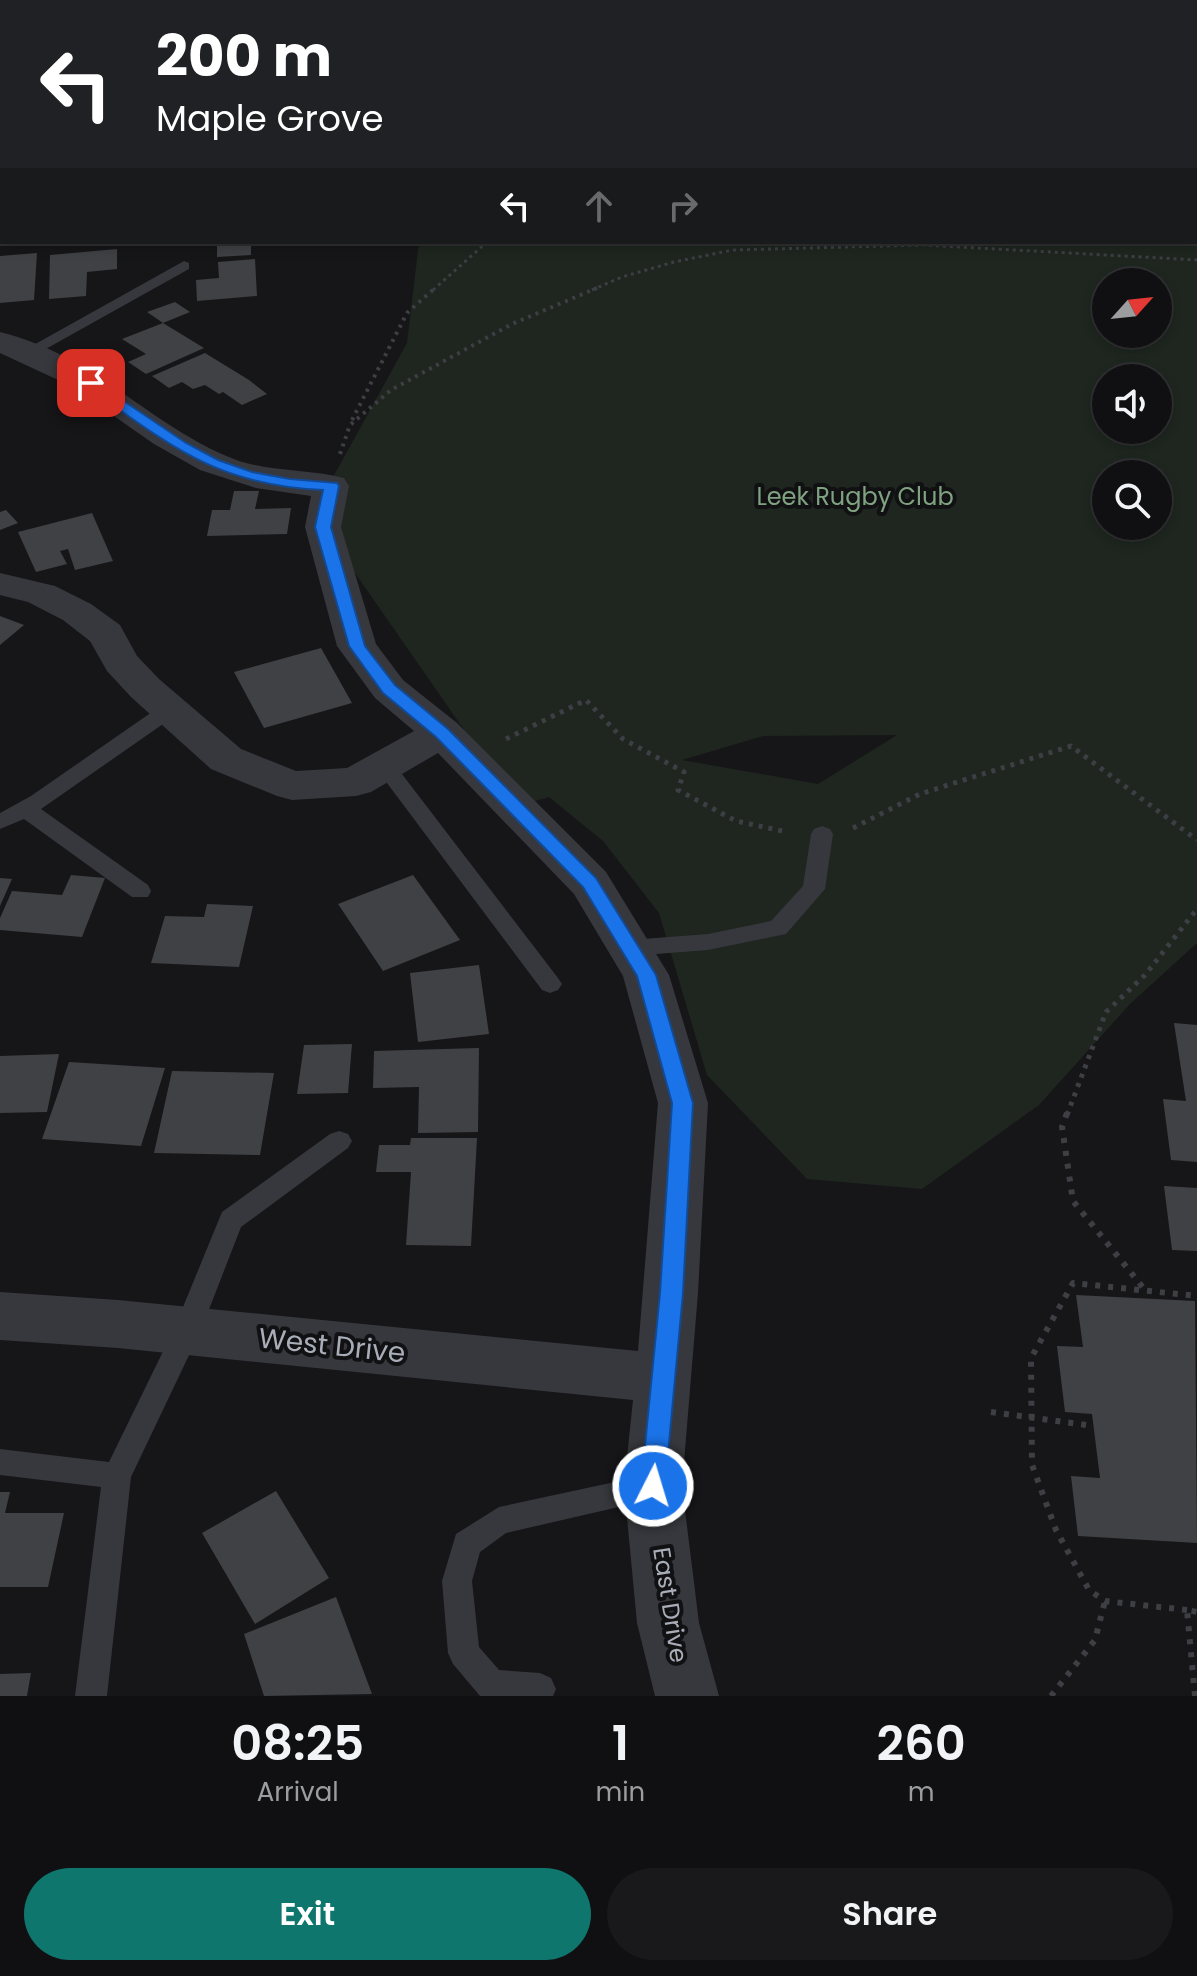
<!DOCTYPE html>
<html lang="en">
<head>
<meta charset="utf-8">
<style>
  :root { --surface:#101012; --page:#19191b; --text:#f1f3f6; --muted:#9c9d9f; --line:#303032; --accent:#0f766e }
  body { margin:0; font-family:Poppins,sans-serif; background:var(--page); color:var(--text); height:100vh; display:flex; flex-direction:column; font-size:30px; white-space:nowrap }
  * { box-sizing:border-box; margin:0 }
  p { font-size:26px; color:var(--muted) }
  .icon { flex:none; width:44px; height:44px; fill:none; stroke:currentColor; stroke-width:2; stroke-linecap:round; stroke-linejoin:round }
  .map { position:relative; height:1696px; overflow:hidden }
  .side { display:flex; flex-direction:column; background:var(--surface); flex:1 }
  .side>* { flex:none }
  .top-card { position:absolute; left:0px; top:0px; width:1198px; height:244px; box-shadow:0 4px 12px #0003,0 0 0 2px var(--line); background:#202124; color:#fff; overflow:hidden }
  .needle { width:52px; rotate:63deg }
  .fabs { position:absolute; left:1092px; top:268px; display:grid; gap:16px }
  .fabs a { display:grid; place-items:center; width:80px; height:80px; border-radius:50%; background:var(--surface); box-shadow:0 4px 12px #0003,0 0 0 2px var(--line); font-size:40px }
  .pin { position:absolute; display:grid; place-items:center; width:68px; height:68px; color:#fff; margin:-34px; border-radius:16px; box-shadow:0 4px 12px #0006 }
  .me { position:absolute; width:88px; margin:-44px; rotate:5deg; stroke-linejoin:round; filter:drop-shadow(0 0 6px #0008) }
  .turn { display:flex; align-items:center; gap:28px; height:168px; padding:0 24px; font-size:36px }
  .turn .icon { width:104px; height:104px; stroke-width:2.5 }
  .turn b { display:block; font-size:56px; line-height:68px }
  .lanes { display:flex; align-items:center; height:76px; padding:0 24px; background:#0003; justify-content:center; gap:40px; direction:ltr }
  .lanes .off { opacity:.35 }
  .eta { display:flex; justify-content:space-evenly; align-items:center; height:136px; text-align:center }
  .eta b { font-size:48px; font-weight:600; line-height:56px }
  .cta { display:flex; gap:16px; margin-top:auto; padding:16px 24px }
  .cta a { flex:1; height:92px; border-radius:48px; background:var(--accent); color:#fff; font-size:32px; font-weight:600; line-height:92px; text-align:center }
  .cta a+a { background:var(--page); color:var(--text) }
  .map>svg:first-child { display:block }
  .green { fill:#1e261f; fill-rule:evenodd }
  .building { fill:#404145 }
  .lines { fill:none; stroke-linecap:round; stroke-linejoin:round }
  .path-far3 { stroke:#3d3f44; stroke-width:3; stroke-dasharray:3 4; stroke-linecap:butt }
  .path-far2 { stroke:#3d3f44; stroke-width:4; stroke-dasharray:3 5; stroke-linecap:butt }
  .path-far1 { stroke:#3d3f44; stroke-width:5; stroke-dasharray:4 6; stroke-linecap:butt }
  .path { stroke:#3d3f44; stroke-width:6; stroke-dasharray:5 8; stroke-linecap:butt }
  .service { fill:#37383d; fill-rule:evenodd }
  .minor { fill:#37383d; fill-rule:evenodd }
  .route { fill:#1a73e8; stroke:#114b97; stroke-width:2 }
  .labels { text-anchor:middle; stroke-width:8; stroke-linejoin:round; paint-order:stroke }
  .park-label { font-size:24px; fill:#7fa381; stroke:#111113 }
  .street-label { font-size:24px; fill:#a8adb8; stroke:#111113 }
  .near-street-label { font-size:28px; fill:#a8adb8; stroke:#111113 }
</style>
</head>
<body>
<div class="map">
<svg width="1197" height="1696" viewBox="0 0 1197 1696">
  <rect width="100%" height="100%" fill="#161618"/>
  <path class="green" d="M0,0H343L349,2H2L0,202Z
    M555,0H1197V35L1196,2Z
    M1197,171V943L1130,1004L1039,1105L922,1189L807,1179L707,1075L659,913L603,841L549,797L517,806L323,527L332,479L407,343L419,242H1196ZM1106,282H1158V334H1106ZM1106,378H1158V430H1106ZM1106,474H1158V526H1106ZM897,735L818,784L682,760L763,736Z"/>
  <path class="building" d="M217,242H251V255L217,257Z
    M117,249V269L87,272L86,296L49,299L50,255Z
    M37,253L34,300L0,303V256Z
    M255,259L257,296L197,301L196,280L219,278L218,262Z
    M175,302L190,312L163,323L147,312Z
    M163,323L204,348L146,374L128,362L146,354L122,339Z
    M205,353L249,380L267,394L242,405L223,392L219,394L205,385L193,389L182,382L169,388L152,376Z
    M234,491H259L255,509L291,508L287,534L207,536L212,510H230Z
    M6,510L18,523L0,530V512Z
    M92,513L113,561L75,570L68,549L60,551L67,564L36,572L18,532Z
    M0,616L24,625L0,645Z
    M321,648L352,703L264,728L234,672Z
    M71,875L105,878L82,937L0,930V918L12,891L62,895Z
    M413,875L460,940L383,971L338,904Z
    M0,878L12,879L0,906Z
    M207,904L253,906L239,967L151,963L165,916L204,917Z
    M479,965L489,1034L418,1042L410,973Z
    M1174,1023L1197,1025V1162L1171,1160L1163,1099L1186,1101Z
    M352,1044L348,1093L297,1094L304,1045Z
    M479,1048L478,1132L418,1133L419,1087L373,1088L374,1051Z
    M59,1054L47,1112L0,1113V1056Z
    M69,1062L165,1068L141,1146L42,1139Z
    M172,1071L274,1073L260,1155L154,1153Z
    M411,1138H477L471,1246L406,1245L411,1172H376L379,1145H410Z
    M1164,1186L1197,1188V1251L1172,1250Z
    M1076,1295L1195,1301L1197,1543L1078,1536L1071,1476L1100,1478L1092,1414L1065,1412L1057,1346L1083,1347Z
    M276,1491L329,1578L255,1624L202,1533Z
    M0,1492H10L5,1513H64L48,1587H0Z
    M336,1597L372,1694L264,1696L244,1634Z
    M31,1673L27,1696H0V1674Z"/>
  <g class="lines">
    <path class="path-far3" d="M334,0L341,2
      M398,0L405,2
      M433,290L487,242
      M592,290L622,277L674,262L733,250L923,245L1197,260"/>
    <path class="path-far2" d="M352,420L407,313L435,288
      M340,454L350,425L391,390L512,324L597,288"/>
    <path class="path-far1" d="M506,739L586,700L623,739L684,772L678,790L736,821L787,832
      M853,828L920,794L1071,746L1197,840
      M1067,1115L1106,1012L1145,975L1197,909"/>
    <path class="path" d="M1067,1113L1062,1127L1073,1201L1145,1290
      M991,1412L1086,1425
      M1187,1610L1105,1601L1089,1590L1056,1530L1032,1465L1031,1358L1073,1283L1197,1296
      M1051,1696L1095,1640L1105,1601
      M1195,1696L1187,1610L1197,1612"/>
    <path class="service" d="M184,261L189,263V269L35,355H23L21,352Z
      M169,703L179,710L176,715L41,809L148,885L151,891L148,897H132L24,819L0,829V813L31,796L162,705Z
      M385,759L392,761L558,978L562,984L558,990L550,993L542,990L378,771L374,766L378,761Z
      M822,826L830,829L833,834L825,889L786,934L708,950L630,956L622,954L618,948L622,942L630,940L708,934L771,921L803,886L811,834L814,829Z
      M339,1131L348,1134L352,1141L348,1148L241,1227L201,1330L131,1477L107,1696H75L101,1487L0,1475V1449L109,1462L174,1329L222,1212L330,1134Z
      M652,1474L662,1477L667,1487L662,1497L506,1533L480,1552L472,1581L479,1647L499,1670L540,1673L551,1678L556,1689L553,1696H480L453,1664L448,1653L442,1581L456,1534L499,1507Z"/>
    <path class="minor" d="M0,332C93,355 143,419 224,455C263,473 304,468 344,478L349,486L341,527L376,644L403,680L457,723L606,872L669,975L708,1103L698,1293L682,1486L699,1623L719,1696H655L637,1623L624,1486L633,1400L118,1348L0,1340V1292L118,1300L638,1351L658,1103L623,976L574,894L438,753L371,792L356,796L292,800L277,796L211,769L131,697L107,671L90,641L63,620L28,602L0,595V573L55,586L91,604L120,625L137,656L159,679L241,749L296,771L347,768L414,731L375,698L337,646L305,527L311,496L256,488L200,470L154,444L71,386L0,353Z"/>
  </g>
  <path class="route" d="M91,379L186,443L218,460L252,472L290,479L337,483L339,486L331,527L365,646L395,685L448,729L596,878L656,975L693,1103L683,1293L665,1486L662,1494L653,1498L645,1494L641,1486L660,1293L672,1103L637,976L583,887L436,737L383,693L349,646L315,527L323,490C215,485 170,445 86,386L84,383Z"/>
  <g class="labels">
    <g class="park-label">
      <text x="855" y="505">Leek Rugby Club</text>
    </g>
    <g class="street-label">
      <text transform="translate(670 1605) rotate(81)" y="8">East Drive</text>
    </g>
    <g class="near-street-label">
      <text transform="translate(332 1345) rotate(6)" y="10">West Drive</text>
    </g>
  </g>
</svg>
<div class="fabs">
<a><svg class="needle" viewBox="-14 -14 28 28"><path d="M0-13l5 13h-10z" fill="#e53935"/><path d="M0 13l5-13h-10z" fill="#9c9d9f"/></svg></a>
<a><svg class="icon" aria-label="sound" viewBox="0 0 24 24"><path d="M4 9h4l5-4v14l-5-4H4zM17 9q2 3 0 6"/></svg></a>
<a><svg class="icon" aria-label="search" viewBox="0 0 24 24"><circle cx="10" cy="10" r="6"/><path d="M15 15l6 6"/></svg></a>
</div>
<div class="pin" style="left:91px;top:383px;background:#d93025"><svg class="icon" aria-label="arrive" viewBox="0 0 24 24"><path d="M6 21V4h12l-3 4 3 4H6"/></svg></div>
<svg class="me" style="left:653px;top:1486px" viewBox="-20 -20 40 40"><circle r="17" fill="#1a73e8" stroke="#fff" stroke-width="3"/><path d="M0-11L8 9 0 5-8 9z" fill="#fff"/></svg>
<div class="top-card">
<div class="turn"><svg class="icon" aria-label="left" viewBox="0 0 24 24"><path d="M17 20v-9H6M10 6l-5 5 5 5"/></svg><div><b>200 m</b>Maple Grove</div></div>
<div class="lanes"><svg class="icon" aria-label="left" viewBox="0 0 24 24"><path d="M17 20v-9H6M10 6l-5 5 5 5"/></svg><svg class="icon off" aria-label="ahead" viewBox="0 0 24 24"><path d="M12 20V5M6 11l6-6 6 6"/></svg><svg class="icon off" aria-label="right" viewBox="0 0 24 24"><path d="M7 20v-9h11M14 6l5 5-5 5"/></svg></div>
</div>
</div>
<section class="side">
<div class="eta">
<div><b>08:25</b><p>Arrival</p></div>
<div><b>1</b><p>min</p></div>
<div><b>260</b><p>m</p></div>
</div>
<div class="cta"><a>Exit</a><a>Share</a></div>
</section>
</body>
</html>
